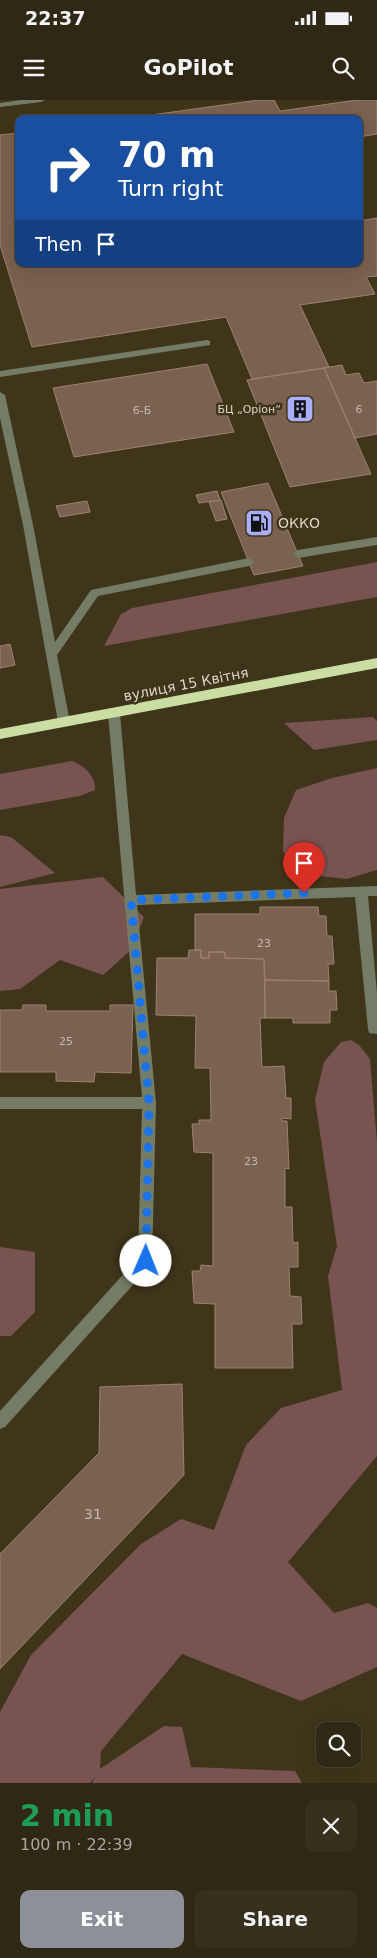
<!DOCTYPE html>
<html lang="en">
<head>
<meta charset="utf-8">
<style>
  :root { --surface:#2f2814; --page:#37301d; --text:#f1f3f6; --muted:#a7a6a0; --line:#4a4434; --accent:#8c9099 }
  body { margin:0; font-family:"DejaVu Sans",sans-serif; background:var(--page); color:var(--text); height:100vh; display:flex; flex-direction:column; font-size:19px; white-space:nowrap }
  * { box-sizing:border-box; margin:0 }
  p { font-size:16px; color:var(--muted) }
  .icon { flex:none; width:28px; height:28px; fill:none; stroke:currentColor; stroke-width:2; stroke-linecap:round; stroke-linejoin:round }
  .map { position:relative; height:1683px; overflow:hidden }
  .sheet { display:flex; flex-direction:column; background:var(--surface); flex:1 }
  .sheet>* { flex:none }
  .hud { position:absolute; left:15px; top:15px; width:348px; height:152px; border-radius:10px; box-shadow:0 5px 20px #0002,0 0 0 1px var(--line); background:#1a4fa0; color:#fff; overflow:hidden }
  .controls { position:absolute; left:316px; top:1622px; display:grid; gap:10px }
  .controls a { display:grid; place-items:center; width:45px; height:45px; border-radius:10px; background:var(--surface); box-shadow:0 5px 20px #0002,0 0 0 1px var(--line); font-size:25px }
  .pin { position:absolute; display:grid; place-items:center; width:42px; height:42px; color:#fff; margin:-51px -21px; border-radius:50% 50% 50% 0; rotate:-45deg; box-shadow:0 0 5px #0007 }
  .pin .icon { rotate:45deg }
  .me { position:absolute; width:55px; margin:-28px; rotate:1deg; stroke-linejoin:round; filter:drop-shadow(0 0 4px #0008) }
  .turn { display:flex; align-items:center; gap:18px; height:105px; padding:0 20px; font-size:22px }
  .turn .icon { width:65px; height:65px; stroke-width:2.5 }
  .turn b { display:block; font-size:35px; line-height:42px }
  .then { display:flex; align-items:center; height:48px; padding:0 20px; background:#0003; gap:10px; font-size:19px }
  .round { display:grid; place-items:center; flex:none; width:52px; height:52px; border-radius:10px; background:var(--page) }
  .overview { display:flex; align-items:center; justify-content:space-between; height:85px; padding:0 20px }
  h1 { font-size:30px; font-weight:600; line-height:38px; color:#1e9e55 }
  .primary-button { display:flex; gap:10px; margin-top:auto; padding:10px 20px }
  .primary-button a { flex:1; height:58px; border-radius:10px; background:var(--accent); color:#fff; font-size:20px; font-weight:600; line-height:58px; text-align:center }
  .primary-button a+a { background:var(--page); color:var(--text) }
  .status { display:flex; justify-content:space-between; align-items:center; height:35px; padding:0 25px; background:var(--surface); direction:ltr }
  .status svg { height:14px; fill:currentColor }
  header { display:flex; justify-content:space-between; align-items:center; height:65px; padding:0 20px; background:var(--surface); font-size:22px; font-weight:600 }
  .map>svg:first-child { display:block }
  .green { fill:#785352 }
  .building { fill:#7b614f; stroke:#9d826f }
  .lines { fill:none; stroke-linecap:round; stroke-linejoin:round }
  .minor { fill:#747c65; fill-rule:evenodd }
  .highway { fill:#cadda3; fill-rule:evenodd }
  .route { stroke:#1a73e8; stroke-width:9; stroke-dasharray:0 16.2 }
  .labels { text-anchor:middle; stroke-width:5; stroke-linejoin:round; paint-order:stroke }
  .far-poi-label { font-size:11px; fill:#dbd6c6; stroke:#3f351a; text-anchor:end }
  .number-label { font-size:11px; fill:#c3b9a8 }
  .poi-label { font-size:14px; fill:#dbd6c6; stroke:#3f351a; text-anchor:start }
  .street-label { font-size:14px; fill:#dbd6c6; stroke:#3f351a }
  .near-number-label { font-size:14px; fill:#c3b9a8 }
</style>
</head>
<body>
<div class="status"><b>22:37</b><svg viewBox="0 0 49 12"><path d="M0 12V9h3v3zM5 12V6h3v6zM10 12V3h3v9zM15 12V0h3v12zM26 1h20v11H26zM47 4h2v5h-2z"/></svg></div>
<header><svg class="icon" aria-label="menu" viewBox="0 0 24 24"><path d="M4 6h16M4 12h16M4 18h16"/></svg>GoPilot<svg class="icon" aria-label="search" viewBox="0 0 24 24"><circle cx="10" cy="10" r="6"/><path d="M15 15l6 6"/></svg></header>
<div class="map">
<svg width="377" height="1683" viewBox="0 0 377 1683">
  <rect width="100%" height="100%" fill="#3f351a"/>
  <path class="green" d="M377,462V497L104,546L121,514L132,508Z
    M373,617L377,621V640L314,650L284,623Z
    M72,661C85,666 96,676 95,690L80,696L0,710V674Z
    M377,668V770L347,779L311,775L283,752L284,718L296,690L332,678Z
    M0,735L11,737L55,773L0,787Z
    M103,777L144,817L132,849L103,875L60,860L20,889L0,891V789Z
    M351,940L359,945L370,959L377,1042V1356L288,1462L334,1513L368,1503L377,1508V1567L301,1601L182,1554L101,1651L100,1669L164,1626L182,1627L191,1667L295,1671L302,1683H92L95,1677L90,1683H0V1612L31,1555L141,1444L181,1419L214,1430L246,1345L281,1308L342,1290L328,1176L337,1146L315,1000L324,962L341,942Z
    M0,1147L35,1152V1212L11,1236H0Z"/>
  <path class="building" d="M259,0H274L280,11L357,0H377V34L359,37V19H122Z
    M19,33V164H359V121L377,118V176L366,177L375,194L300,205L329,267L324,268L252,279L226,217L32,247L0,145V35Z
    M207,264L234,332L74,357L53,288Z
    M342,265L346,275L359,273L364,283L377,281V334L355,338L324,268Z
    M324,268L371,374L290,387L247,280Z
    M268,383L303,466L254,475L221,392Z
    M217,391L220,400L199,403L196,395Z
    M221,400L227,419L216,421L209,402Z
    M87,401L90,412L60,417L56,406Z
    M10,544L15,565L0,568V546Z
    M260,807H318L319,816H326L327,836H332L334,864H328L329,881L265,880L264,859L225,858V852H209V858H201V850H195V814H260Z
    M189,850H201V858H209V852H225V858L264,859L265,918H260L262,967L284,966L286,998H291V1019L282,1018V1021H287L289,1069L285,1068V1107H292L293,1143L298,1142V1167H289L290,1196L301,1197L302,1224H292L293,1268H215V1204L194,1203L192,1171H200L201,1165L213,1166V1053L194,1052L192,1024H199V1020H211L210,968H195L196,916L156,915L157,858H188Z
    M265,880L329,881V891H336L337,910H330V923H293V918H265Z
    M23,905H46V911H110V905H133L131,973L95,972L94,982L56,981V972H0V910H22Z
    M182,1284L184,1375L0,1569V1454L99,1353L100,1287Z"/>
  <g class="lines">
    <path class="minor" d="M21,0H45L41,2L0,7V3Z
      M207,240L210,241V245L0,277V271Z
      M0,292L5,295L33,425L55,542L91,490L249,458L254,462L249,466L98,496L57,555L70,622L64,626L58,622L23,425L0,318Z
      M377,437V445L298,458L293,454L298,450Z
      M114,610L120,614L136,795L377,786V796H368L377,893V934L369,933L368,929L355,797L137,805L156,1003L152,1161L150,1166L5,1327L0,1329V1311L138,1158L142,1009H0V997H142L108,614Z"/>
    <path class="highway" d="M377,558V568L0,639V629Z"/>
  </g>
  <g class="lines">
    <path class="route" d="M146,1161L149,1003L131,800L304,793"/>
  </g>
  <defs>
    <symbol id="building-square" viewBox="-11 -11 22 22"><rect x="-9" y="-9" width="18" height="18" rx="4" fill="#abaffb" stroke="#3f351a"/><path d="M-4-6H4V6H1V3H-1V6H-4ZM-2.5-4.3h1.7v1.8h-1.7ZM.8-4.3h1.7v1.8H.8ZM-2.5-1h1.7V.8h-1.7ZM.8-1h1.7V.8H.8Z" fill="#111"/></symbol>
    <symbol id="fuel-square" viewBox="-11 -11 22 22"><rect x="-9" y="-9" width="18" height="18" rx="4" fill="#abaffb" stroke="#3f351a"/><path d="M-5.5-6h7V0h2V4h1.3V-2.5L3-4.5l.8-.8L6-3V5H2.5V1h-1V6h-7ZM-4.2-4.7v3.2H.2V-4.7Z" fill="#111"/></symbol>
  </defs>
  <g fill-rule="evenodd">
    <use href="#building-square" x="284" y="293" width="32" height="32"/>
    <use href="#fuel-square" x="243" y="407" width="32" height="32"/>
  </g>
  <g class="labels">
    <g class="far-poi-label">
      <text x="281" y="313">БЦ „Оріон“</text>
    </g>
    <g class="number-label">
      <text x="359" y="313">6</text>
      <text x="142" y="314">6-Б</text>
      <text x="264" y="847">23</text>
      <text x="66" y="945">25</text>
      <text x="251" y="1065">23</text>
    </g>
    <g class="poi-label">
      <text x="278" y="428">ОККО</text>
    </g>
    <g class="street-label">
      <text transform="translate(186 584) rotate(-11)" y="5">вулиця 15 Квітня</text>
    </g>
    <g class="near-number-label">
      <text x="93" y="1419">31</text>
    </g>
  </g>
</svg>
<div class="controls">
<a><svg class="icon" aria-label="search" viewBox="0 0 24 24"><circle cx="10" cy="10" r="6"/><path d="M15 15l6 6"/></svg></a>
</div>
<div class="pin" style="left:304px;top:793px;background:#d93025"><svg class="icon" aria-label="arrive" viewBox="0 0 24 24"><path d="M6 21V4h12l-3 4 3 4H6"/></svg></div>
<svg class="me" style="left:146px;top:1161px" viewBox="-20 -20 40 40"><circle r="19" fill="#fff"/><path d="M0-13L10 11 0 6-10 11z" fill="#1a73e8"/></svg>
<div class="hud">
<div class="turn"><svg class="icon" aria-label="right" viewBox="0 0 24 24"><path d="M7 20v-9h11M14 6l5 5-5 5"/></svg><div><b>70 m</b>Turn right</div></div>
<div class="then">Then<svg class="icon" aria-label="arrive" viewBox="0 0 24 24"><path d="M6 21V4h12l-3 4 3 4H6"/></svg></div>
</div>
</div>
<section class="sheet">
<div class="overview"><div><h1>2 min</h1><p>100 m · 22:39</p></div><a class="round"><svg class="icon" aria-label="close" viewBox="0 0 24 24"><path d="M6 6l12 12M18 6L6 18"/></svg></a></div>
<div class="primary-button"><a>Exit</a><a>Share</a></div>
</section>
</body>
</html>
